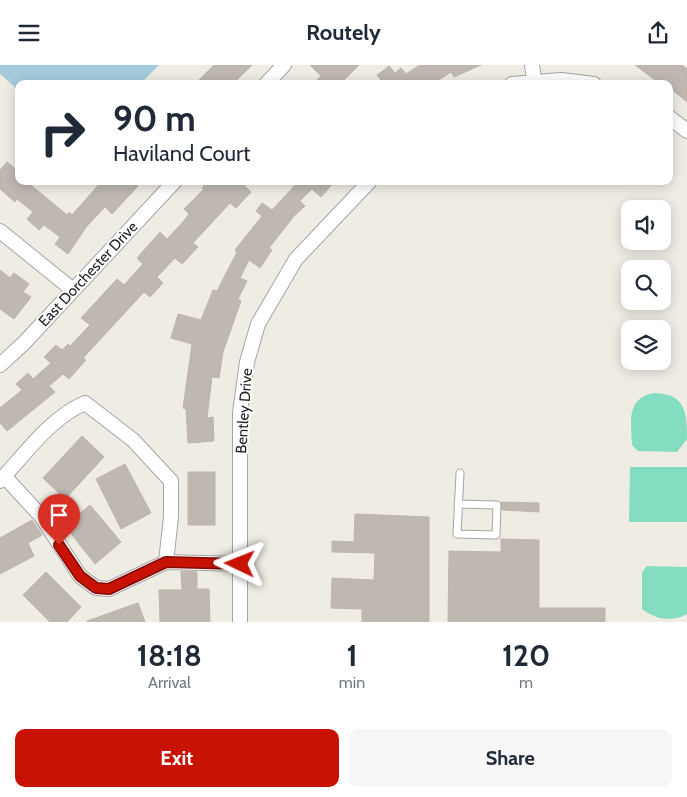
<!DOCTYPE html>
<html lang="en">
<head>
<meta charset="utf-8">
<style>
  :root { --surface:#fff; --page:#f6f6f7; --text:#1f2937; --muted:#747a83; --accent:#c81304 }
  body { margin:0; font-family:Cabin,sans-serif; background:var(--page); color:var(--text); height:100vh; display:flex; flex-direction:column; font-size:19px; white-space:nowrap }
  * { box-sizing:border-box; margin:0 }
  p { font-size:16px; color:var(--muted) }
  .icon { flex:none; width:28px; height:28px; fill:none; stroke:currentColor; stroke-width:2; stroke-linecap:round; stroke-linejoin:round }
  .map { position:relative; height:557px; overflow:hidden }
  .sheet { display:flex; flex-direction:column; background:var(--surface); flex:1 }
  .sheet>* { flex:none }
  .hud { position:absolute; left:15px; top:15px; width:658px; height:105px; border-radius:10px; box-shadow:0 2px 12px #0003; background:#fff; color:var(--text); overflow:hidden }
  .controls { position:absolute; left:621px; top:135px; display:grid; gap:10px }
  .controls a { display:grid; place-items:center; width:50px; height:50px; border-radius:10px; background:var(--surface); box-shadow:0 2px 12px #0003; font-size:25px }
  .pin { position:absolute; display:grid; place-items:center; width:42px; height:42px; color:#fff; margin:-51px -21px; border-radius:50% 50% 50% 0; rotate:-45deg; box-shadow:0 0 5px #0007 }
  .pin .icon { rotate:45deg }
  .me { position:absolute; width:55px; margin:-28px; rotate:272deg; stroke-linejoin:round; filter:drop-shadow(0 0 4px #0008) }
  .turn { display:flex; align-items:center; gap:18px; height:105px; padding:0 15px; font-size:22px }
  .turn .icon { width:65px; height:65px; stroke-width:2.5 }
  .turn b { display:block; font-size:35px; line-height:42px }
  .eta { display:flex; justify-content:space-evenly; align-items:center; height:85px; text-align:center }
  .eta b { font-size:30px; font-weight:800; line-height:35px }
  .action { display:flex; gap:10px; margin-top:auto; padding:10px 15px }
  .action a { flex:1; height:58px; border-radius:10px; background:var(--accent); color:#fff; font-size:20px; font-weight:800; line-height:58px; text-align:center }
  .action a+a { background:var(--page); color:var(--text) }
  header { display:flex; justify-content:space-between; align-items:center; height:65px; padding:0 15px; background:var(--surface); font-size:22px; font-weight:800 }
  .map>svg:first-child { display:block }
  .pitch { fill:#84ddc1 }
  .water { fill:#a5cbdc }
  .building { fill:#bfb8b1; stroke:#c0b4a7 }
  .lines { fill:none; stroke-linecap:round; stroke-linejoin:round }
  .lane-casing { stroke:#a5a5a5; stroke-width:9 }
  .street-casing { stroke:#a5a5a5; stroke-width:16 }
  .lane { stroke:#fff; stroke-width:7 }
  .street { stroke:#fff; stroke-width:14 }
  .route-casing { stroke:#820c03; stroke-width:12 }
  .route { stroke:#c81304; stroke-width:9 }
  .labels { text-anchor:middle; stroke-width:4; stroke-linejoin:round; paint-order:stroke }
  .street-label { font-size:15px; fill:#1e1e1e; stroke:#fff }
</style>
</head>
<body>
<header><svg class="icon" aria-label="menu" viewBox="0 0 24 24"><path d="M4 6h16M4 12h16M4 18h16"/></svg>Routely<svg class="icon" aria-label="share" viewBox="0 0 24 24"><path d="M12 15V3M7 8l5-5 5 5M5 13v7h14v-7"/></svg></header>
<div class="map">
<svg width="687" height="557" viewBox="0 0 687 557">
  <rect width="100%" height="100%" fill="#efece4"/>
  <path class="pitch" d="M654,328C686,329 687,347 687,374L677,387L638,386L632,380C631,357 626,333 654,328Z
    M630,402H687V457H629Z
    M647,501L687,502V549C672,557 656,555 642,544V507Z"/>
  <path class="water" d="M0,0H159L140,19H19V26L0,9Z"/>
  <path class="building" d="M214,0H252L233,19H195Z
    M310,0H359L340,19H313L321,11Z
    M420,0H481L454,12L451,7L432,19H384L377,10L389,1L395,8L401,3L406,9Z
    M635,0H682L687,4V37L669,22V19H652L655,15Z
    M7,97L19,107V116H26L67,150L69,147L72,150L102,116H133L138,121L112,149L105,142L87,161L68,189L55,179L60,172L44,160L39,165L27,154L33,147L17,134L15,137L0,124V105Z
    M208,116H240L251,127L236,143L230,138L193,178L198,182L182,199L175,193L157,212L163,218L150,232L144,227L83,293L86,295L69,314L63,309L49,321L55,327L7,366L0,358V343L22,325L16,319L28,308L33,314L51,298L44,292L56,280L62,285L68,279L70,281L90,260L81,253L117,214L124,220L143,199L137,193L160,167L167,174L183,157L189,149L184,144L204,124L202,123Z
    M299,116H335L321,132L312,124L300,136L305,141L294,151L269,183L272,185L260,203L249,195L240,213L247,216L238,234L241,236L223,287L219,313L212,312L207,353L213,352L214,376L188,378L186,344L183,343L192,279L171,273L178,249L201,255L213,225L217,226L237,187L235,185L262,151L256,146L262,138L272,145Z
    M0,205L10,213L14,208L29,219L23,227L31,232L14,254L0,244Z
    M82,371L104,392L65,434L43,413Z
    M125,399L151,448L121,464L96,414Z
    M188,407H215V460H188Z
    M501,437L539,438V447L502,445Z
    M90,440L121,477L95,499L65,461Z
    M355,449L429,452V557H362V544L331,543L332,513L374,515L375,488L332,487V476L354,477Z
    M32,455L42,470L28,478L34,491L0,509V473Z
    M501,474L539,475V543H605V557H448L449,486L501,487Z
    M181,506L197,507V524H209L210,557H160L159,525H182Z
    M46,507L81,542L67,557H50L23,530Z
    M138,538L145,557H87V556Z"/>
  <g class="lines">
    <defs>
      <path id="lane" d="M458,439L497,440L496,470L457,469L460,408"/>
      <path id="street" d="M532,0L534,15
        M266,19L284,0
        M512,19L561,15L594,19
        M669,52L687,66
        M0,166L73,225
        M0,300L24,278L175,116
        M4,411L41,451L80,511L96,523L109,524L166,497L240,499
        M0,416C26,388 50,353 85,338L133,375L171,416V452L166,497
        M240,557V348L247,297L258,259L296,194L370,116"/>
    </defs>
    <use href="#lane" class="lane-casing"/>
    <use href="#street" class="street-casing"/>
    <use href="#lane" class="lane"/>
    <use href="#street" class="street"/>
  </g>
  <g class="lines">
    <defs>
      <path id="route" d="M59,480L80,511L96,523L109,524L166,497L240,499"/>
    </defs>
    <use href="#route" class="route-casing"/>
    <use href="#route" class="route"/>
  </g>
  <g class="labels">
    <g class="street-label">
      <text transform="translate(88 209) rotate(-47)" y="5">East Dorchester Drive</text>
      <text transform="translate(244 346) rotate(-86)" y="5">Bentley Drive</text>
    </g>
  </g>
</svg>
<div class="controls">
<a><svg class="icon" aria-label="sound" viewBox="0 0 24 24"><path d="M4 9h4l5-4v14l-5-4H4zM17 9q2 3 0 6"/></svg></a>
<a><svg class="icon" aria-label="search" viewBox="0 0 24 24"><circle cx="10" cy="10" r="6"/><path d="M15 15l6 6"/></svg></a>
<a><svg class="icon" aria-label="layers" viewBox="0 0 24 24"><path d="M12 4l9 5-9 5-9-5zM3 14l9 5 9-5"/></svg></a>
</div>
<div class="pin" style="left:59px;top:480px;background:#d93025"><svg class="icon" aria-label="arrive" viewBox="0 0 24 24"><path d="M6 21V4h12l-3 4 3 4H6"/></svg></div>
<svg class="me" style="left:240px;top:499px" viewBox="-20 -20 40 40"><path d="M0-17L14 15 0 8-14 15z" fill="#c81304" stroke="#fff" stroke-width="4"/></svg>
<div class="hud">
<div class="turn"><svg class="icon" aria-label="right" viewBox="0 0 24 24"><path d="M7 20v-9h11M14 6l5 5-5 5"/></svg><div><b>90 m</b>Haviland Court</div></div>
</div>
</div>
<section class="sheet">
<div class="eta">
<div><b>18:18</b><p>Arrival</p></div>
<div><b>1</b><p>min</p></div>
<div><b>120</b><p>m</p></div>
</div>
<div class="action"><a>Exit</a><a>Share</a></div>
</section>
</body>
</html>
